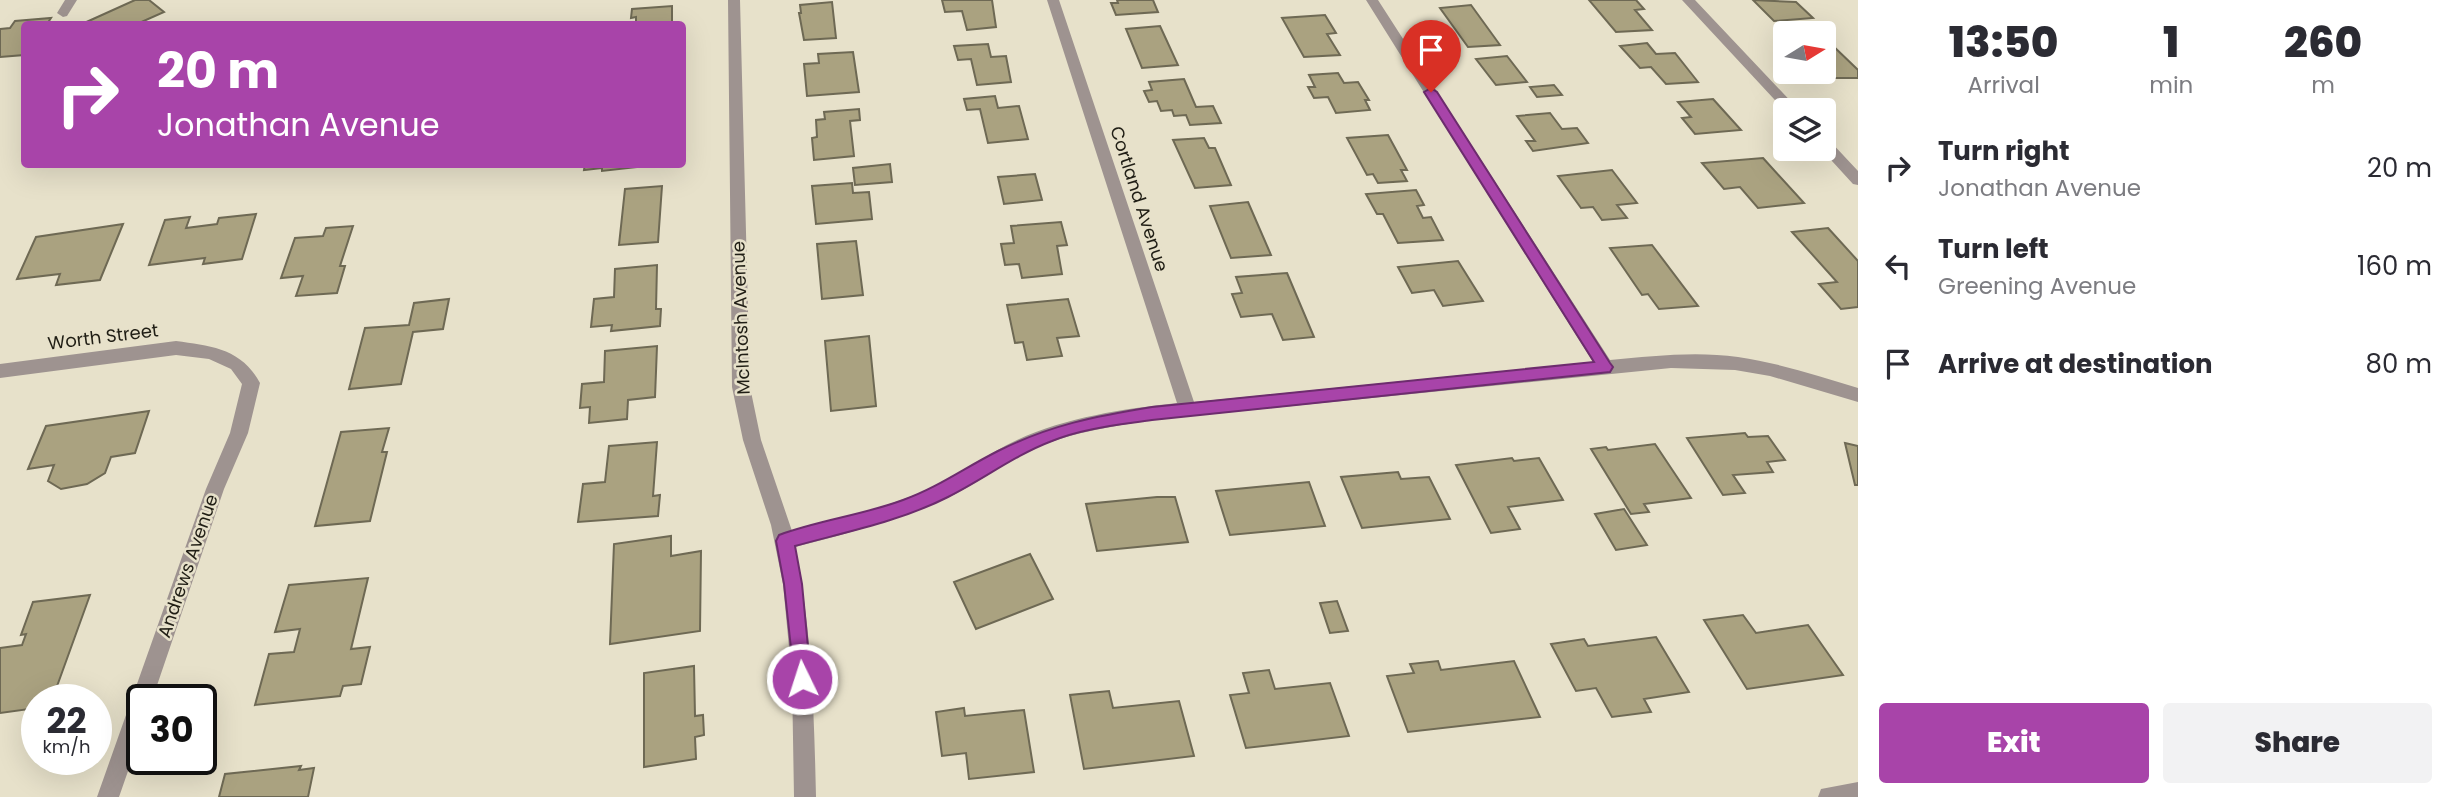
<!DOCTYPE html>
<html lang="en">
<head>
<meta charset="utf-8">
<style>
  :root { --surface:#fff; --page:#f2f2f3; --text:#2b2b33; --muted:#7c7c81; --accent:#a844a9 }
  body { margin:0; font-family:Poppins,sans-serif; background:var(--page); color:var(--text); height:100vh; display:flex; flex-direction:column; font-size:26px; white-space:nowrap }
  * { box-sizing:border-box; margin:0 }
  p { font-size:23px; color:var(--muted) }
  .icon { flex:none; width:38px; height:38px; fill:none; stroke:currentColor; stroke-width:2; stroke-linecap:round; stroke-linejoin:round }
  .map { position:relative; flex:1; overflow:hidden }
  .side { display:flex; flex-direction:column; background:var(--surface); width:595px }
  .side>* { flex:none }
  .hud { position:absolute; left:21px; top:21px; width:665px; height:147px; border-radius:7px; box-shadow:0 7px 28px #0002; background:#a844a9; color:#fff; overflow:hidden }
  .needle { width:46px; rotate:79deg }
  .tools { position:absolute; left:1773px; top:21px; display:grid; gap:14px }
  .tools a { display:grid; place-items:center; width:63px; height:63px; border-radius:7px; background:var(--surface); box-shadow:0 7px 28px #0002; font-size:35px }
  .speed { position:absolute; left:21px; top:684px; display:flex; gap:14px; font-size:35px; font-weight:700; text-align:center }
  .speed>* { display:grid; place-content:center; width:91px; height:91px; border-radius:50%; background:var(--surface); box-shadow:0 7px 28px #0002; line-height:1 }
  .speed small { font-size:18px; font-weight:400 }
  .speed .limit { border:4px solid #111; border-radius:10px; background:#fff; color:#111 }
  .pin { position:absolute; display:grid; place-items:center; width:60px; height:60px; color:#fff; margin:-72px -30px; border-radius:50% 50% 50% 0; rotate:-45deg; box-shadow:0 0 7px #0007 }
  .pin .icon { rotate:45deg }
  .me { position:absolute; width:77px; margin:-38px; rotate:356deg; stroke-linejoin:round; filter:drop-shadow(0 0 5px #0008) }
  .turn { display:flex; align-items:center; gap:24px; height:147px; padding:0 21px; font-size:32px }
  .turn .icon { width:91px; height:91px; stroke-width:2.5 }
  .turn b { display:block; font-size:49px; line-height:60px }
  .eta { display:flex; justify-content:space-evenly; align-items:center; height:119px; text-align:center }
  .eta b { font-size:42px; font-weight:800; line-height:49px }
  .cta { display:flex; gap:14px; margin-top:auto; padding:14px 21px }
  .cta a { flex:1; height:80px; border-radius:7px; background:var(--accent); color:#fff; font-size:28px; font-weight:800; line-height:80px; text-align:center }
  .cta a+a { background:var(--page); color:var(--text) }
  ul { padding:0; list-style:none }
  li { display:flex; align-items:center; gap:21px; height:98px; padding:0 21px }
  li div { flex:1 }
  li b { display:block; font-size:26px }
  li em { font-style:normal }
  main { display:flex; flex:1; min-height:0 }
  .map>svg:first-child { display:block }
  .building { fill:#aaa280; stroke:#6e6954; stroke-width:2 }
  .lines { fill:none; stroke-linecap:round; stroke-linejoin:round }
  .minor { fill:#9e9390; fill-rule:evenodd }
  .route { fill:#a844a9; stroke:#6d2c6e; stroke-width:2 }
  .labels { text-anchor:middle; stroke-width:5; stroke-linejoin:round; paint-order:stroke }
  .street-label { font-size:18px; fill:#201e15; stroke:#e7e1ca }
</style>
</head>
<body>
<main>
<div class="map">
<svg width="1858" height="797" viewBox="0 0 1858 797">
  <rect width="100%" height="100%" fill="#e7e1ca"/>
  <path class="building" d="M135,0H149L164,12L137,24H82Z
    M942,0H992L996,27L967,30L962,11L945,12Z
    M1117,0H1153L1158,12L1116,15L1111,3H1118Z
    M1589,0H1636L1644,9L1635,10L1652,30L1616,32Z
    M1753,0L1796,2L1813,18L1774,21Z
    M832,2L836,38L804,40L799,13H801L800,5Z
    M1471,5L1500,45L1468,47L1440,8Z
    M672,6V24H636V17L631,18L632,9Z
    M1325,15L1336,33L1327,34L1340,55L1304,57L1282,18Z
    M51,18L47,24H24V55L0,57V29L10,28L15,21Z
    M1160,26L1178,65L1142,68L1126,29Z
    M1647,43L1656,54L1675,53L1698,82L1666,84L1651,67L1640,68L1620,46Z
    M1830,43L1858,70V78H1829L1823,72L1824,44Z
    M988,44L991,57L1006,56L1011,82L977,85L971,59L958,60L954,46Z
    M853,52L859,92L807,96L804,64L819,63L818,54Z
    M1507,56L1527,82L1496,85L1476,59Z
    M1338,73L1344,83L1358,82L1369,100H1365L1370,110L1336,113L1328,97L1314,98L1308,87H1315L1309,75Z
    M1184,79L1196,107L1213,106L1221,123L1190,125L1186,115L1174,116L1172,110L1161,111L1157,101L1149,102L1144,91L1152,90L1149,82Z
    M1554,85L1562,95L1537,97L1530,87Z
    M995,96L998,108L1019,106L1028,139L988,143L980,109L967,110L964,99Z
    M1713,99L1741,130L1695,134L1682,118L1691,117L1678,102Z
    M859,109L860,120L850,121L854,156L814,160L812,138L817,137L816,120L825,119L824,112Z
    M1550,113L1562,129L1577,128L1588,143L1533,151L1526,141H1535L1517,116Z
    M1388,135L1407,170H1401L1407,181L1378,183L1373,174L1367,175L1347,138Z
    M1204,138L1209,148H1215L1231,185L1195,188L1173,140Z
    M1763,158L1804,203L1758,208L1740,187L1724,189L1702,163Z
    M585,164H664L602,171V168L584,170Z
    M890,164L892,182L855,185L853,168Z
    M1612,170L1637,203L1617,205L1627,218L1602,220L1593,207L1581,208L1558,176Z
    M1035,174L1042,200L1004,204L998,177Z
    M852,183L853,193L869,192L872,219L816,224L812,186Z
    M662,186L658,242L619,245L625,189Z
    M1416,190L1424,205L1417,206L1423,218L1431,217L1443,240L1398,243L1383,214H1377L1366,194Z
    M1248,202L1271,255L1231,258L1210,206Z
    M256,214L242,259L203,264L205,258L149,265L165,220L190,217L186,228L217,224L219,218Z
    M1061,222L1067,245L1057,246L1062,274L1022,278L1019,264L1005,265L1001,244L1014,243L1011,226Z
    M123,224L100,280L56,285L60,274L17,279L36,237Z
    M353,226L340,266H345L337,293L296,296L303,276L281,278L295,238L323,236L326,228Z
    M1828,228L1858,261V307L1841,309L1819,284L1837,282L1792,232Z
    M856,241L863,295L822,299L817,244Z
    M1652,245L1698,306L1659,309L1648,294L1642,295L1610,248Z
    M1458,261L1483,301L1443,306L1434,290L1412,293L1398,267Z
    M657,265L656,309H661L660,326L611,331L612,325L591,327L594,299L614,297L615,269Z
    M1287,273L1314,337L1283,340L1272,314L1241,317L1232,294L1242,293L1236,277Z
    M449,299L443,329L413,332L401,384L349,389L365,328L409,325L414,303Z
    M1068,299L1079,336L1057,338L1062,356L1027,360L1023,342L1015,343L1007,305Z
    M869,336L876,406L831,411L825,341Z
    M657,346L655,397L628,400L627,419L589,423L590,407L580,408L582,384L604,382L605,351Z
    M149,411L135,453L111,457L105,473L87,484L61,489L48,481L54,465L28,469L46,426Z
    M389,428L382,452H387L370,521L315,526L341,432Z
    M1745,433L1748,437L1768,436L1785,460L1767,462L1773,472L1733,475L1745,493L1723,495L1687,438Z
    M657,442L653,496L660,495L658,516L578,522L583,484L605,482L609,446Z
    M1845,443L1858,446V485H1855Z
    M1655,444L1691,498L1644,504L1649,512L1631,514L1591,449L1606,447L1608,450Z
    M1512,458L1514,461L1539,458L1563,500L1508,507L1520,529L1491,533L1456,465Z
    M1398,472L1401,479L1429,477L1450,519L1362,528L1341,477Z
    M1309,482L1325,526L1230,535L1216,491Z
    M1157,497H1175L1188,542L1097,551L1086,504Z
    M1624,509L1647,545L1616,550L1595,514Z
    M671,536V556L701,551L700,631L610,644L614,544Z
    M1030,554L1053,599L976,629L954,582Z
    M368,578L351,649L370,647L361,684L343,686L340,696L255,705L269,654L294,652L300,629L275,632L289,585Z
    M90,595L52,700H37V708L0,713V648L22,645L26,634L21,635L33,602Z
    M1337,601L1348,631L1330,633L1320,603Z
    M1743,615L1756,633L1808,625L1843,675L1747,689L1704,620Z
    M1656,637L1689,692L1644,699L1651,712L1612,717L1596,688L1576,691L1551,644L1584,639L1588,646Z
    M1438,661L1441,670L1514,661L1540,717L1408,732L1387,676L1414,673L1410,664Z
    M694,666L695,716L703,715L704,735L695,737L696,759L644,767V673Z
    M1269,670L1275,689L1330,683L1349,736L1246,748L1230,695L1249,693L1243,673Z
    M1109,691L1113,708L1179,701L1194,756L1084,769L1070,695Z
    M964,708L965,716L1024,710L1034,772L969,779L966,753L942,756L936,712Z
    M301,766L299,770L314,768L308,797H219L225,774Z"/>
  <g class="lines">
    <path class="minor" d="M65,0H77L67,16L63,17L57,13Z
      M728,0H740L750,387L761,440L792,531C840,519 888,507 934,487C963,474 988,453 1017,440C1067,417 1123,409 1177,403L1047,0H1059L1194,402L1593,362L1366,0H1378L1610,360C1652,356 1696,351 1738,357C1779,363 1819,376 1858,388V402L1770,376L1735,370L1671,368L1152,420C1110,427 1066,433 1027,452C998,466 973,487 943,500C896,520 846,534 795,547C812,629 814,713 816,797H794L792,679L783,584L771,525L743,440L732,387Z
      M1682,0H1695L1799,110L1785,111Z
      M1824,138L1829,140L1858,171V185L1853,184L1821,149H1824Z
      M176,341C211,346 241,348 260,383L248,433L224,489L152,700H142V731L119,797H97L206,489L230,433L242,384L231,369L209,359L176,355L0,378V364Z
      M1858,782V797H1818L1821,789Z"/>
  </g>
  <path class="route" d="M1431,88L1437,92L1610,363L1613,367L1610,372L1152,420C1119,425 1084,428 1052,441C1015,455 984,479 948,497C901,521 846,532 795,546L802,584L811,679L808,685L802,688L795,685L784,584L776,541L779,535C819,520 863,515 903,500C937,488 966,467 998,451C1050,425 1096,416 1152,407L1594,362L1424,92Z"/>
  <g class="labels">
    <g class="street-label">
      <text transform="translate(1139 199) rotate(72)" y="6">Cortland Avenue</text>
      <text transform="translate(741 318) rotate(-92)" y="6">McIntosh Avenue</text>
      <text transform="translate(103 337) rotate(-7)" y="6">Worth Street</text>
      <text transform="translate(188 566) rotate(-71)" y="6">Andrews Avenue</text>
    </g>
  </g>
</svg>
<div class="tools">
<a><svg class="needle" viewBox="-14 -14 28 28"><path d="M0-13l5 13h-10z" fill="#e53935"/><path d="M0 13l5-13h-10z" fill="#7c7c81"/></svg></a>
<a><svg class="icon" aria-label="layers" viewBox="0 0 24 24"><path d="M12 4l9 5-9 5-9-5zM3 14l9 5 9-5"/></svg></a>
</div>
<div class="speed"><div>22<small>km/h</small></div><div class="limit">30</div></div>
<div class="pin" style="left:1431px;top:92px;background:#d93025"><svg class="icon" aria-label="arrive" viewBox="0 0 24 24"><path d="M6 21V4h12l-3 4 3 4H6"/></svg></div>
<svg class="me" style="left:802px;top:679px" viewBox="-20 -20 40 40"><circle r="17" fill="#a844a9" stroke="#fff" stroke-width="3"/><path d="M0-11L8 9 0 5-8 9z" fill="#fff"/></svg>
<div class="hud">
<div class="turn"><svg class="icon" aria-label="right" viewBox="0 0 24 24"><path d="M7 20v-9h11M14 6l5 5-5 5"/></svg><div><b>20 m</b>Jonathan Avenue</div></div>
</div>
</div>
<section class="side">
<div class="eta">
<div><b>13:50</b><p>Arrival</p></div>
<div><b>1</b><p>min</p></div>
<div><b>260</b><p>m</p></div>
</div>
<ul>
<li><svg class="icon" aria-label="right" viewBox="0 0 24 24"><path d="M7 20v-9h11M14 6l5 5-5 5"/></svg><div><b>Turn right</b><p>Jonathan Avenue</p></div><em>20 m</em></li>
<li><svg class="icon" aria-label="left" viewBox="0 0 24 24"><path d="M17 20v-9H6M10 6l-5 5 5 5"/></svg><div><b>Turn left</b><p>Greening Avenue</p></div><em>160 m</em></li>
<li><svg class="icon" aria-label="arrive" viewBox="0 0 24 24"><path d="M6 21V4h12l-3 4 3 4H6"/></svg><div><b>Arrive at destination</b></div><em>80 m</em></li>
</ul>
<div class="cta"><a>Exit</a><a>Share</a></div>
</section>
</main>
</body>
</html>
